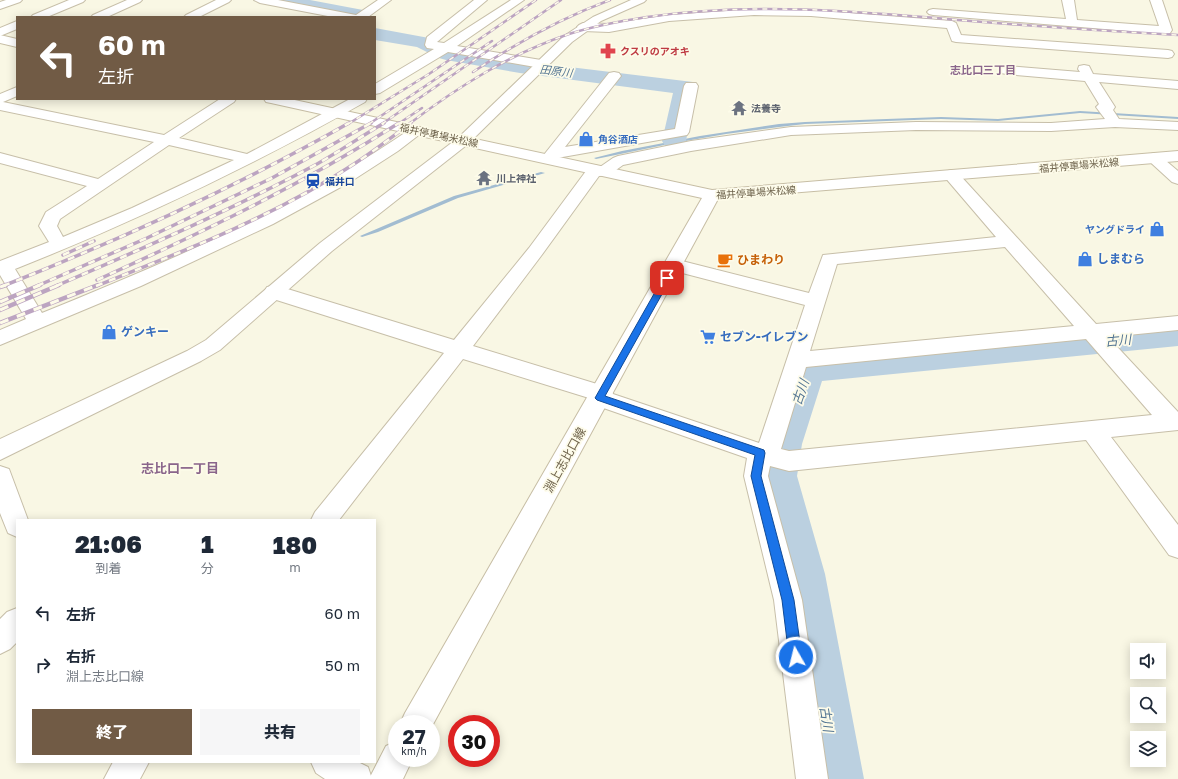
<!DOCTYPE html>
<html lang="ja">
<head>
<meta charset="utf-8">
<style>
  :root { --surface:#fff; --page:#f6f6f7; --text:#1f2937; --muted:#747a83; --accent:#715b45 }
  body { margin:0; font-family:"Golos Text","Noto Sans JP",sans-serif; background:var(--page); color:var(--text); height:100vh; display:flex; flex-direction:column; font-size:15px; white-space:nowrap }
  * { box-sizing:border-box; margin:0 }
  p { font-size:13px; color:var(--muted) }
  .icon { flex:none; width:22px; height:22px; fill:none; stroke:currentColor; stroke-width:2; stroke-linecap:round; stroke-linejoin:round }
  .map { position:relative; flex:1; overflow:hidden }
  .details { position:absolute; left:16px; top:519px; width:360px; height:244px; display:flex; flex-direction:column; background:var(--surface); border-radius:0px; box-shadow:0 2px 10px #0003 }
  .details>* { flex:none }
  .banner { position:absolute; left:16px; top:16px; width:360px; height:84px; border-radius:0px; box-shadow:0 2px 10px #0003; background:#715b45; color:#fff; overflow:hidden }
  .fabs { position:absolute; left:1130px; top:643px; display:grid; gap:8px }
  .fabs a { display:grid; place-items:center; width:36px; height:36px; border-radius:0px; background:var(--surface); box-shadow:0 2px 10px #0003; font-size:20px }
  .speed { position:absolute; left:388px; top:715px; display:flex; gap:8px; font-size:20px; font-weight:700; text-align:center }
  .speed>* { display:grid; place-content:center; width:52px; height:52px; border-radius:50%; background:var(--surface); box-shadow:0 2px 10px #0003; line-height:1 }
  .speed small { font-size:10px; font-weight:400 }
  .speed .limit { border:6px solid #d22; background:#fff; color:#111 }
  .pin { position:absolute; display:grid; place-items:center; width:34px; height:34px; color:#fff; margin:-17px; border-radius:8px; box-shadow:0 2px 6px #0006 }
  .me { position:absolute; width:44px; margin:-22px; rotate:352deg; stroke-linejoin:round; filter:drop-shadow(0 0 3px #0008) }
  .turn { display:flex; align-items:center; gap:14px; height:84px; padding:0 16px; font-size:18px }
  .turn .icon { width:52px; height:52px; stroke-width:2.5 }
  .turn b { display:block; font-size:28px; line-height:34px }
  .eta { display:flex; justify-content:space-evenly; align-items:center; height:68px; text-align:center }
  .eta b { font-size:24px; font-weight:800; line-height:28px }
  .action { display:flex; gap:8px; margin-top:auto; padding:8px 16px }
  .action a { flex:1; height:46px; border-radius:0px; background:var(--accent); color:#fff; font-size:16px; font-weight:800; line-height:46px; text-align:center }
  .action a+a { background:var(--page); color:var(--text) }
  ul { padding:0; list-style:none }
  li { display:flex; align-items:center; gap:12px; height:52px; padding:0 16px }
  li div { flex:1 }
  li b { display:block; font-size:15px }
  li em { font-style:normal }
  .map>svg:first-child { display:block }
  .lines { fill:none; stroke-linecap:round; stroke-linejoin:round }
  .stream { fill:#a2bcd1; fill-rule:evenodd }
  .river { fill:#bbd0e0; fill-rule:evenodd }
  .minor-casing { stroke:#c7bfa9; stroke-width:2 }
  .tertiary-casing { stroke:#c7bfa9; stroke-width:2 }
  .secondary-casing { stroke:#c7bea5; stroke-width:2 }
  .minor { fill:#fff; fill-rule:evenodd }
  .tertiary { fill:#fff; fill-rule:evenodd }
  .secondary { fill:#fff; fill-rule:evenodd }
  .rail-far2-casing { stroke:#bca4c1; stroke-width:2.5 }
  .rail-far1-casing { stroke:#bca4c1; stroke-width:3.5 }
  .rail-casing { stroke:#bca4c1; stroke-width:4.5 }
  .rail-far2 { stroke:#fdfbe9; stroke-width:1.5; stroke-dasharray:5; stroke-linecap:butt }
  .rail-far1 { stroke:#fdfbe9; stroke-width:2.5; stroke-dasharray:7; stroke-linecap:butt }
  .rail { stroke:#fdfbe9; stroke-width:3; stroke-dasharray:9; stroke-linecap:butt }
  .route { fill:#1a73e8; stroke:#114b97 }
  .labels { text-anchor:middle; stroke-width:3.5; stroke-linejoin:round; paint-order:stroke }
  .far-health-label { font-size:10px; font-weight:bold; fill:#be3a42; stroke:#fdfbe9; text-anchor:start }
  .far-worship-label { font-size:10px; font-weight:bold; fill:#5b616d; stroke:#fdfbe9; text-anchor:start }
  .far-street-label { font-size:10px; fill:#6e634c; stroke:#fdfbe9 }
  .far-shop-label { font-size:10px; font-weight:bold; fill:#366cbe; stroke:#fdfbe9; text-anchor:start }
  .far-transit-label { font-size:10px; font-weight:bold; fill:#164399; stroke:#fdfbe9; text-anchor:start }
  .far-neighbourhood-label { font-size:11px; font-weight:bold; fill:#8a658b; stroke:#fdfbe9 }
  .far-water-label { font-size:11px; font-style:italic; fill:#537593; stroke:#fdfbe9 }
  .shop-label { font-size:12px; font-weight:bold; fill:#366cbe; stroke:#fdfbe9; text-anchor:start }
  .food-label { font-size:12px; font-weight:bold; fill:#c56008; stroke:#fdfbe9; text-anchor:start }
  .street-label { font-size:12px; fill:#6e634c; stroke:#fdfbe9 }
  .water-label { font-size:13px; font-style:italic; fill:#537593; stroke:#fdfbe9 }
  .neighbourhood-label { font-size:13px; font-weight:bold; fill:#8a658b; stroke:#fdfbe9 }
</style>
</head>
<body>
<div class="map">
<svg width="1178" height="779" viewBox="0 0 1178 779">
  <rect width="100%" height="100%" fill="#f9f7e4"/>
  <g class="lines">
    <path class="stream" d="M1080,111L1178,117V119L1080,113L998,121L941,119L805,124L779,127L726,134L674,143L596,159L594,158L622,151L700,136L779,124L805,122L941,117L998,119Z
      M541,172L545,173L458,198L378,232L362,237L360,236L454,196Z"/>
    <path class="river" d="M271,0H310L363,10L366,17H342L280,5L274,4Z
      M375,28L429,38L452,49L520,61L693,82L696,87L686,141L683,146L674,148L665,146L662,141L673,93L520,73L446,60L439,58L417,47L375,40Z
      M1178,322V346L822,381L802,444L797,476L825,574L864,779H810L781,574L757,476L764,444L790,369L796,360L808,356Z"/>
    <defs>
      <path id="minor" d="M6,0H22L20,2L0,9V2Z
        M69,0H85L83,2L47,17H31L33,15Z
        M127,0H142L140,2L107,17H91L93,15Z
        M216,0H231L229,2L199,17H184L186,15Z
        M254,0H278L356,15L378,0H391L368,17H333L260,3Z
        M474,0H487L437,42L444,43L511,0H524L457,46L541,60L546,61L547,64L546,67L541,68L448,52L380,93L375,94V84L434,49L427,48L425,45L427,37Z
        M1062,0H1074L1077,20L1159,26L1150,0H1162L1172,30L1170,33L1166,34L933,15L929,14L927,12L929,10L933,9L1066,19Z
        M754,9L811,10L952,21L956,23L961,35L1168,50L1172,51L1174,54L1172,57L1168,58L956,42L952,41L947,28L811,16L754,15L669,21L609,32L583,31L579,29L577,27L579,25L583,23L609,24L669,15Z
        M17,21V29L0,36V28Z
        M1084,65L1089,66L1093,74L1178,81V89L1099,82L1115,107L1113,110L1119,119L1178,122V130L1115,127L1051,131L916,130L791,135L691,151L623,165L609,175L599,176L541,256L473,346L610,388L613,394L759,443L805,305L667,269L665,265L667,261L674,259L809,293L823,255L996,237L943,175L945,172L951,170L957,172L1096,324L1178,316V330L1108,337L1178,412V430L1111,437L1178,525V558L1169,555L1086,440L789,471L770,466L768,476L802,600L828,779H796L774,600L744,476L747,458L592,404L589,398L463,359L339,520H311L315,512L444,353L267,297L264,292L267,287L274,286L281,287L454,340L529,248L589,167L595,165L600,167L613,158L618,156L691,141L791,127L916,122L1051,123L1105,119L1096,107L1099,104L1085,81L1006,74L1001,73L1000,70L1001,67L1006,66L1080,72L1078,69L1079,66ZM1005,247L1074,326L810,351L837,264ZM1086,339L1152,415L789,451L781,449L806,367Z
        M614,72L619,73L621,76L565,147L675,129L684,86L686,83H696L698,86L689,132L687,135L557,158C553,163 549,164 543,162L540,159L543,156L609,73Z
        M17,87V96L3,102L164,135L220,99H236L234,102L179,138L247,154L350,99H367L365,102C252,166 136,221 15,269L42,313C170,261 298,207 412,128L417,127L422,128L424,131L398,151L350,182L273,224L141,286L0,345V330L26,319L0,275V261L49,242L39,226L46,212L87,186L0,163V153L98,179L154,142L0,110V94ZM169,145L234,160L132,208L63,237L57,226L60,219Z
        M1154,153L1159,155L1178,171V184L1172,182L1149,161L1146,158L1149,155Z
        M0,466L9,469L28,520H17V537L8,533L0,513Z
        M17,608V642L10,649L0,654V619L7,612Z
        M113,762H149L140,779H104Z
        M311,762H358L368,767L372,779H325L316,773Z"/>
      <path id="tertiary" d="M631,0H646L644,2L601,21L572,42L468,144L332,251L220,350L201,361L0,460V439L187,351L206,340L320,243L458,138L564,36L593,17Z"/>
      <path id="secondary" d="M0,35L17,39V47L0,43Z
        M264,99H290L712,190L1178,151V161L718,199L431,728V724H400L405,713L702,198L271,103L266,102Z
        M397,741V758H413L403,779H369L386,746Z"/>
    </defs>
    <use href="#minor" class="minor-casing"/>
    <use href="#tertiary" class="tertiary-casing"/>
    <use href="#secondary" class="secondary-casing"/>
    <use href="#minor" class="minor"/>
    <use href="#tertiary" class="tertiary"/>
    <use href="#secondary" class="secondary"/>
    <defs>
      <path id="rail-far2" d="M473,72C516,43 561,18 610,0
        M348,124L429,74L536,0
        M369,124L492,41
        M382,124L561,0
        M398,124L422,108
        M409,124C459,86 510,54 569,34C594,26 621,21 647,17C750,2 855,11 958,20C1032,26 1105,31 1178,35"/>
      <path id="rail-far1" d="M63,255L94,241
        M97,280C201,233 303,184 399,123
        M3,286C122,239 238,186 349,123
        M37,286L147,238L272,178L371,123
        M56,286C144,248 233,209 317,164C340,151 362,136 384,123
        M96,286C184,251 275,216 354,164C374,151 392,137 411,123"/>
      <path id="rail" d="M0,287L6,285
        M0,302L40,285
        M0,310L59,285
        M0,323L98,285"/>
    </defs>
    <use href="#rail-far2" class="rail-far2-casing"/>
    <use href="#rail-far1" class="rail-far1-casing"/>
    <use href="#rail" class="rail-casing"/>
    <use href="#rail-far2" class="rail-far2"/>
    <use href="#rail-far1" class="rail-far1"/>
    <use href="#rail" class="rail"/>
  </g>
  <path class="route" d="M667,275L671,278L605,396L764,450L765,453L761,476L794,600L802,657L800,661L796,663L791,661L789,657L782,600L751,476L755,455L597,400L595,398L663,278Z"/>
  <defs>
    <symbol id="pharmacy-bare" viewBox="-9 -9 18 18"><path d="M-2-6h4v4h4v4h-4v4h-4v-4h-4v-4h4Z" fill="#e0444e" stroke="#fdfbe9" stroke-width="2.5" paint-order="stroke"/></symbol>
    <symbol id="temple-bare" viewBox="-9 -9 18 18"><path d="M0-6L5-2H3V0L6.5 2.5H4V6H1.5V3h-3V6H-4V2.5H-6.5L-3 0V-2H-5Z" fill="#6b7280" stroke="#fdfbe9" stroke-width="2.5" paint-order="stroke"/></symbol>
    <symbol id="shop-bare" viewBox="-9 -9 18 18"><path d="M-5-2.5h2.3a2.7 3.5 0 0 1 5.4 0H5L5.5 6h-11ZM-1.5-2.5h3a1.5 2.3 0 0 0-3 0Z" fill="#3f7fe0" stroke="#fdfbe9" stroke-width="2.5" paint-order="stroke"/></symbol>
    <symbol id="station-bare" viewBox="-9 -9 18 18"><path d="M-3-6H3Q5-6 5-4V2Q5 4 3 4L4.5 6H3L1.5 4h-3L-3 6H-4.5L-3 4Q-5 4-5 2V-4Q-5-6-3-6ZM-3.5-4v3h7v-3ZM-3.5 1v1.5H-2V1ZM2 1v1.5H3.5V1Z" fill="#1a4fb4" stroke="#fdfbe9" stroke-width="2.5" paint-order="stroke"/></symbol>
    <symbol id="cafe-bare" viewBox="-9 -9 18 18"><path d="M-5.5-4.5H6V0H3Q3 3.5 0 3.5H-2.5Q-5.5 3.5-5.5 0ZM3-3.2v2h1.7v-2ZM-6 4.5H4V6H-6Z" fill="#e8710a" stroke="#fdfbe9" stroke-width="2.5" paint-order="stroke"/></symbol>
    <symbol id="supermarket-bare" viewBox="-9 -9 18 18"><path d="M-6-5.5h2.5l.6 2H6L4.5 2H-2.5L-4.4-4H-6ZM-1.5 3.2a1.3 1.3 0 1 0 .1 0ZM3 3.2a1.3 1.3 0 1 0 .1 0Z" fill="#3f7fe0" stroke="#fdfbe9" stroke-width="2.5" paint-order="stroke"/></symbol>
  </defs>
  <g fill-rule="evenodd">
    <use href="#pharmacy-bare" x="597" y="40" width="22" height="22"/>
    <use href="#temple-bare" x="728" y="97" width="22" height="22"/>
    <use href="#shop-bare" x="575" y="128" width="22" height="22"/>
    <use href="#temple-bare" x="473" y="167" width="22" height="22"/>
    <use href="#station-bare" x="302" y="170" width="22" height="22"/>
    <use href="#shop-bare" x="1146" y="218" width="22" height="22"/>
    <use href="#shop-bare" x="1074" y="248" width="22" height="22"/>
    <use href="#cafe-bare" x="714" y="249" width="22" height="22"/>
    <use href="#shop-bare" x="98" y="321" width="22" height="22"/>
    <use href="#supermarket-bare" x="697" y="326" width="22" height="22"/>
  </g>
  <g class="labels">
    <g class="far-health-label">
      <text x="620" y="55">クスリのアオキ</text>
    </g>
    <g class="far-worship-label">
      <text x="751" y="112">法養寺</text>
      <text x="496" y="182">川上神社</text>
    </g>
    <g class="far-street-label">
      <text transform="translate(439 135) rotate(12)" y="4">福井停車場米松線</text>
      <text transform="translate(1079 165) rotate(-5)" y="4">福井停車場米松線</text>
      <text transform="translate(756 192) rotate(-4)" y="4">福井停車場米松線</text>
    </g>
    <g class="far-shop-label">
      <text x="598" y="143">角谷酒店</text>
      <text x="1145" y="233" text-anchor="end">ヤングドライ</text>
    </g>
    <g class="far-transit-label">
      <text x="325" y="185">福井口</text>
    </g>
    <g class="far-neighbourhood-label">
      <text x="983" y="74">志比口三丁目</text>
    </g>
    <g class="far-water-label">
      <text transform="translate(556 71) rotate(7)" y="4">田原川</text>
    </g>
    <g class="shop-label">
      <text x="1097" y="263">しまむら</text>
      <text x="121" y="336">ゲンキー</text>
      <text x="720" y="341">セブン-イレブン</text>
    </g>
    <g class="food-label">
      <text x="737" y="264">ひまわり</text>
    </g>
    <g class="street-label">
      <text transform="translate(565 460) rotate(-61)" y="4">淵上志比口線</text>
    </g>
    <g class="water-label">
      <text transform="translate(1118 340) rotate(-5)" y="5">古川</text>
      <text transform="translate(800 392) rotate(-71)" y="5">古川</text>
      <text transform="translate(827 719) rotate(81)" y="5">古川</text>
    </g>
    <g class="neighbourhood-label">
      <text x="180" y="473">志比口一丁目</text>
    </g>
  </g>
</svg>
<div class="fabs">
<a><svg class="icon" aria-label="sound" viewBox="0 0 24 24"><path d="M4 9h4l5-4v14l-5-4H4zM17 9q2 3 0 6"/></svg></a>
<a><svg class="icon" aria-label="search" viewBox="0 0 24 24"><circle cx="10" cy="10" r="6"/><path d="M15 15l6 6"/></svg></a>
<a><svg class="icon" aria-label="layers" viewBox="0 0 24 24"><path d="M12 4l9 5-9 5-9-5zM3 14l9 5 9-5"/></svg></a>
</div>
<div class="speed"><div>27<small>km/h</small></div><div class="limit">30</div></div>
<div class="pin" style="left:667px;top:278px;background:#d93025"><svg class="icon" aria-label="arrive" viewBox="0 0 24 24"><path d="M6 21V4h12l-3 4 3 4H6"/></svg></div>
<svg class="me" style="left:796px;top:657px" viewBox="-20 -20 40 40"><circle r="17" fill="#1a73e8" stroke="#fff" stroke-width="3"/><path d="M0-11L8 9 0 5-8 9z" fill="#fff"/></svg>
<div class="banner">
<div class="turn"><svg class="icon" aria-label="left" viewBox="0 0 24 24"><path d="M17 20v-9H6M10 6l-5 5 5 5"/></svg><div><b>60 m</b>左折</div></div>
</div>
<section class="details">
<div class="eta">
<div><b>21:06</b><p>到着</p></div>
<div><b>1</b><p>分</p></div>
<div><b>180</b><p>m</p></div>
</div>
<ul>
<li><svg class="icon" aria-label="left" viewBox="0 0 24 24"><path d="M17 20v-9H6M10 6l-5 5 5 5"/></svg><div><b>左折</b></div><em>60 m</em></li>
<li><svg class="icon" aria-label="right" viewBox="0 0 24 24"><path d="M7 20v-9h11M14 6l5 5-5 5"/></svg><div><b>右折</b><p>淵上志比口線</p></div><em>50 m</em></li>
</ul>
<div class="action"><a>終了</a><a>共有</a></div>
</section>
</div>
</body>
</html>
